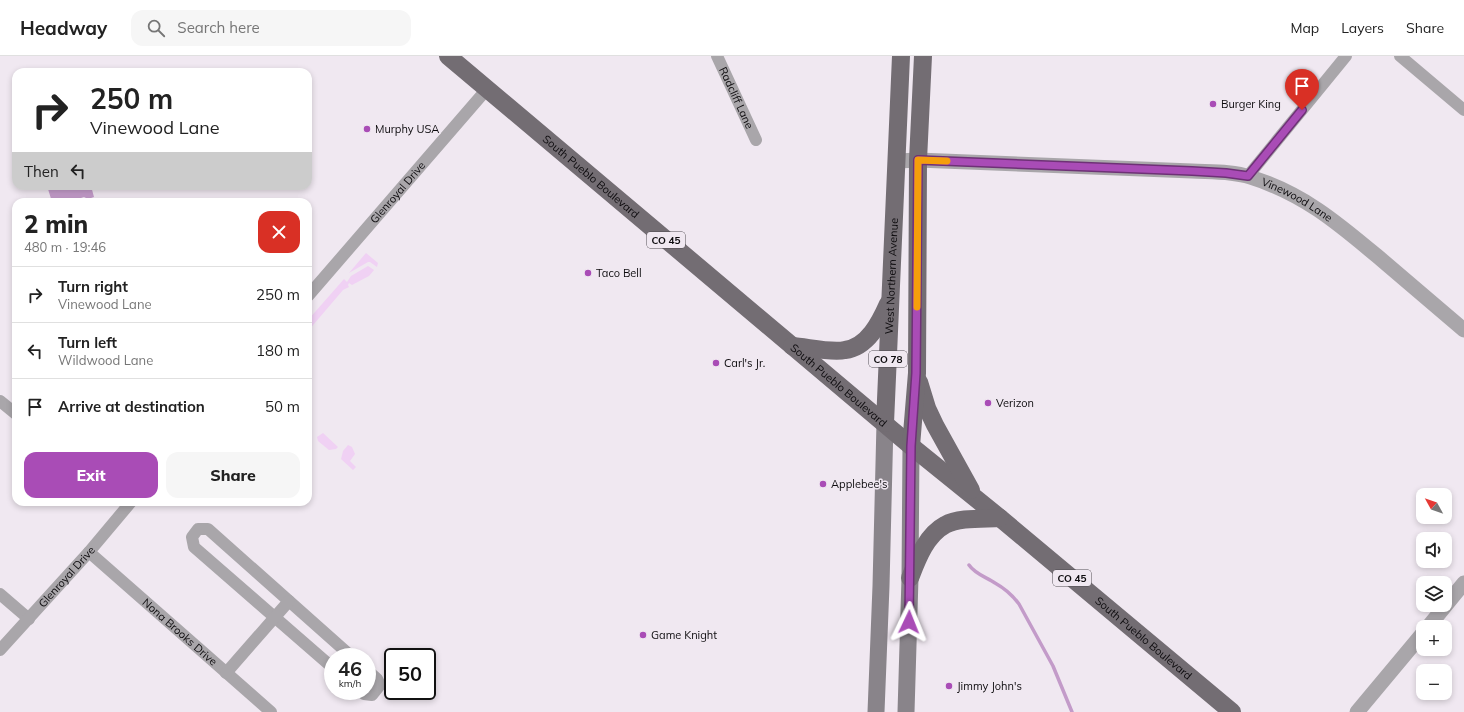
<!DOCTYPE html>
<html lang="en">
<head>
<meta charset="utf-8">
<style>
  :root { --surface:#fff; --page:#f6f6f6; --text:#222; --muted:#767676; --line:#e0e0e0; --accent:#a94cb6 }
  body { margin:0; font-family:Mulish,sans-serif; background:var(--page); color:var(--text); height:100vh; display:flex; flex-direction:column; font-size:15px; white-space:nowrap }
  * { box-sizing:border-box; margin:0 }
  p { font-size:13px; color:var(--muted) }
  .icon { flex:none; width:22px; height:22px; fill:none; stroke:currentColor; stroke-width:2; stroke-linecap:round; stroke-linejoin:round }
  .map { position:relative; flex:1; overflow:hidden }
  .sheet { position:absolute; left:12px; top:142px; width:300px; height:308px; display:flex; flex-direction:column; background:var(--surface); border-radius:12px; box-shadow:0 2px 6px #0003 }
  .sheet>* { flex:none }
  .hud { position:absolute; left:12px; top:12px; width:300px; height:122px; border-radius:12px; box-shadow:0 2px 6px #0003; background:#fff; color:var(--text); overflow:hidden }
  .needle { width:26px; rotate:310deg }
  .tools { position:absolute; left:1416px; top:432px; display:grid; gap:8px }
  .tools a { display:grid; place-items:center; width:36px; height:36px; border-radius:8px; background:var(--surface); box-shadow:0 2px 6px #0003; font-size:20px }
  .speed { position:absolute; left:324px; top:592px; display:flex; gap:8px; font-size:20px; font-weight:700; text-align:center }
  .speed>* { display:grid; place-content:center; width:52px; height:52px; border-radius:50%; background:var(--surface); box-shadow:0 2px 6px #0003; line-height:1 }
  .speed small { font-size:10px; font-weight:400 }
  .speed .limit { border:2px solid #111; border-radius:6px; background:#fff; color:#111 }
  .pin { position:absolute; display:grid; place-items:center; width:34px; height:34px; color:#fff; margin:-41px -17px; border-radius:50% 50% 50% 0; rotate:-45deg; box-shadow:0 0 4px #0007 }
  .pin .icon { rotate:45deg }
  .me { position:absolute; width:44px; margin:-22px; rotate:2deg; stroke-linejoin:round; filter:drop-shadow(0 0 3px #0008) }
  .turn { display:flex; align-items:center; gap:14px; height:84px; padding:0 12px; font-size:18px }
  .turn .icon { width:52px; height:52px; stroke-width:2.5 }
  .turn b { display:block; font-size:28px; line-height:34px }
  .then { display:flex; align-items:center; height:38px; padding:0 12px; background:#0003; gap:8px; font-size:15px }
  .round { display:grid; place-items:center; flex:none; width:42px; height:42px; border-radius:12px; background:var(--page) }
  .overview { display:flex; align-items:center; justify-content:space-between; height:68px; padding:0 12px }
  h1 { font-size:24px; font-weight:800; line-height:30px }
  .primary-button { display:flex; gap:8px; margin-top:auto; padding:8px 12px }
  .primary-button a { flex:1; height:46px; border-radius:12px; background:var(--accent); color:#fff; font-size:16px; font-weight:800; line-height:46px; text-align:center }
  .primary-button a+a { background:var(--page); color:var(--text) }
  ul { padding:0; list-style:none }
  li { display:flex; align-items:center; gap:12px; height:56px; padding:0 12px; border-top:1px solid var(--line) }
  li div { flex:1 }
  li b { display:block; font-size:15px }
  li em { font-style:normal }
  header { display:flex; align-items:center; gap:24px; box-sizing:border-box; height:56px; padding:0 20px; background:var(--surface); border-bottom:1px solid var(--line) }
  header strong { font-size:19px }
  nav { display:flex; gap:22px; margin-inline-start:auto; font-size:14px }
  .search { width:280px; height:36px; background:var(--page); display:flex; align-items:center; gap:10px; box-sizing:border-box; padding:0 14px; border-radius:12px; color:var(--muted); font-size:15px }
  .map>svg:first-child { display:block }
  .green { fill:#f0d1f4 }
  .water { fill:#c39bc9 }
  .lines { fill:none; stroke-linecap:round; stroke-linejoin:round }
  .stream { stroke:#c39bc9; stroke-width:3.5 }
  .minor { stroke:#a9a6aa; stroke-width:12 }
  .tertiary { stroke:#a9a6aa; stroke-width:15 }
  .secondary { stroke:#89848a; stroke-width:17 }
  .primary { stroke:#736d73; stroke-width:18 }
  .route-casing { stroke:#6e3176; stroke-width:10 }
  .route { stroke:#a94cb6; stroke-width:7 }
  .slow { stroke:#f59e0b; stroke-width:7 }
  .poi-dot { fill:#a94cb6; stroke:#f0e8f1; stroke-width:1.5 }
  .labels { text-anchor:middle; stroke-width:3; stroke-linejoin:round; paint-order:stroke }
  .shield { fill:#f0e8f1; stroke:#514d52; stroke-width:1 }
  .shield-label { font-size:10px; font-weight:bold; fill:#0d0b0e }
  .street-label { font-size:11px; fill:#0d0b0e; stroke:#f0e8f1 }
  .poi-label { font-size:11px; fill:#0d0b0e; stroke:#f0e8f1; text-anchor:start }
</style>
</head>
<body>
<header>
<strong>Headway</strong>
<div class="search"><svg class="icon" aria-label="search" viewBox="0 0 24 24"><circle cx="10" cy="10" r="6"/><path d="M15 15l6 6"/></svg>Search here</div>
<nav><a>Map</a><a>Layers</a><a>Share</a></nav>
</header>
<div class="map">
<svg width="1464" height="656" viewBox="0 0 1464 656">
  <rect width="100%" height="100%" fill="#f0e8f1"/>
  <path class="green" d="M366,197L378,207L377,211L370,206H368L349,217Z
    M368,210L374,214L369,220L352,229L349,227L348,229L349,231L343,234L308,275V264L344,223L347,226L351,220Z
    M323,377L338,391L336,393L329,394L318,385L317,381Z
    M348,389L352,391L355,398L350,405L356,411L353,414L341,403L343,395Z"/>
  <path class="water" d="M68,130H91L94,141L88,143L84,141L69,146H52L48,133L52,132L57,133Z"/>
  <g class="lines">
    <path class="stream" d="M969,509C975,518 986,521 995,527C1004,532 1013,540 1019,548L1053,610L1072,656"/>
    <g class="minor">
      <path id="s1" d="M717,0L756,84"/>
      <path d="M1400,0L1464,54"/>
      <path d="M1248,120L1346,0"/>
      <path id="s2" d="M308,240L487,33"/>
      <path d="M0,345L16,358"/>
      <path id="s3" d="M89,496L271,656"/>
      <path d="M0,538L29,563"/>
      <path id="s4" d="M0,594L89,496L131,446"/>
      <path d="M333,612L194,491L192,481L198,473H208L352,601"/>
      <path d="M226,617L289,545"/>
      <path d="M360,635L364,638L372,639L380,629L377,623L367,614"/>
    </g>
    <g class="tertiary">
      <path id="s5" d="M898,105L918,104L1192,115C1211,116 1232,115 1250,121C1305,138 1340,169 1383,205C1410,228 1437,251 1464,274"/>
      <path d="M1428,571L1464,527"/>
      <path d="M1357,656L1423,577"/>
    </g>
    <path class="secondary" d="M876,656L881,530L885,367
      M906,656L910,522L911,390"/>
    <g class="primary">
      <path id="s6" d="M448,0L911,390L1000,462L1232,656"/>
      <path d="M792,290C807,291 831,297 845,294C868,291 880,266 888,248"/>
      <path d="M919,326L927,352L935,369L971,434"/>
      <path id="s7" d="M885,367L901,0"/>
      <path d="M911,390L917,317L918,104L923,0"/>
      <path d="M910,522C917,504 926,479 945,469C959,461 984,463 1000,462"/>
    </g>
  </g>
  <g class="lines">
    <defs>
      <path id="route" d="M909,566L911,390L916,317L918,104L1192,115L1226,117L1248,120L1302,54"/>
    </defs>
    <use href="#route" class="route-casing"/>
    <use href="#route" class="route"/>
    <path class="slow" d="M917,251L918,104L947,105"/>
  </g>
  <g class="poi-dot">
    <circle cx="1213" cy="48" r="4"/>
    <circle cx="367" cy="73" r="4"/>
    <circle cx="588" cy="217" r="4"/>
    <circle cx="716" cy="307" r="4"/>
    <circle cx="988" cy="347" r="4"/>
    <circle cx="823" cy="428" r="4"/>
    <circle cx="643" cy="579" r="4"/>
    <circle cx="949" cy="630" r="4"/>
  </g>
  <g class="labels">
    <g class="shield">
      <rect x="647" y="176" width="38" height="16" rx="3"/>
      <rect x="869" y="295" width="38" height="16" rx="3"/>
      <rect x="1053" y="514" width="38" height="16" rx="3"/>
    </g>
    <g class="shield-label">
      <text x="666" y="188">CO 45</text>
      <text x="888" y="307">CO 78</text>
      <text x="1072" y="526">CO 45</text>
    </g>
    <g class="street-label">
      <text dy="4" stroke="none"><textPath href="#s1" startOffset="46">Radcliff Lane</textPath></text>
      <text dy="4" stroke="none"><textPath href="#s6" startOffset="187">South Pueblo Boulevard</textPath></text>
      <text dy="4" stroke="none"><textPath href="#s2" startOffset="137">Glenroyal Drive</textPath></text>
      <text dy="4" stroke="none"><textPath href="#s5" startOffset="405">Vinewood Lane</textPath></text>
      <text dy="4" stroke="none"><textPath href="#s7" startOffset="147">West Northern Avenue</textPath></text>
      <text dy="4" stroke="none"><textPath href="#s6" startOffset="511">South Pueblo Boulevard</textPath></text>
      <text dy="4" stroke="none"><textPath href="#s4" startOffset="99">Glenroyal Drive</textPath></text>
      <text dy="4" stroke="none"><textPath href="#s3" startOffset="121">Nona Brooks Drive</textPath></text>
      <text dy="4" stroke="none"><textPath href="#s6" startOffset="907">South Pueblo Boulevard</textPath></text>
    </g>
    <g class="poi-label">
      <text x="1221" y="52">Burger King</text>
      <text x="375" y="77">Murphy USA</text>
      <text x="596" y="221">Taco Bell</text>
      <text x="724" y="311">Carl's Jr.</text>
      <text x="996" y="351">Verizon</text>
      <text x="831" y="432">Applebee's</text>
      <text x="651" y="583">Game Knight</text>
      <text x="957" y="634">Jimmy John's</text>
    </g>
  </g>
</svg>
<div class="tools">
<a><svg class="needle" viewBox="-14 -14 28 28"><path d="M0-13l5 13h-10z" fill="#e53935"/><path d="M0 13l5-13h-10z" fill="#767676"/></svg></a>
<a><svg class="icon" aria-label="sound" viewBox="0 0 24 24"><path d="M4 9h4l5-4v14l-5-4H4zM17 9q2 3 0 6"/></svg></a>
<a><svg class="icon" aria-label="layers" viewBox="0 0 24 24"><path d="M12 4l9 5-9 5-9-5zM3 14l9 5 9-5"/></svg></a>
<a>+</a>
<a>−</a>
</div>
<div class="speed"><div>46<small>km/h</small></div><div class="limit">50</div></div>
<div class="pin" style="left:1302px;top:54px;background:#d93025"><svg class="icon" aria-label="arrive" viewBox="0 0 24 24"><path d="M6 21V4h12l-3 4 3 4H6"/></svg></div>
<svg class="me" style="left:909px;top:566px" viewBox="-20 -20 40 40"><path d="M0-17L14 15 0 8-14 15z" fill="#a94cb6" stroke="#fff" stroke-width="4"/></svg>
<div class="hud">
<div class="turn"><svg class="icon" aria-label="right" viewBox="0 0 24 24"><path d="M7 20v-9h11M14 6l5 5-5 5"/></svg><div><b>250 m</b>Vinewood Lane</div></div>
<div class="then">Then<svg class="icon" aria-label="left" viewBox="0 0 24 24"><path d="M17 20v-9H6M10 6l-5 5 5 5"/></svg></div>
</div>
<section class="sheet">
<div class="overview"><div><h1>2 min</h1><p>480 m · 19:46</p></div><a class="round" style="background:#d93025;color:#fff"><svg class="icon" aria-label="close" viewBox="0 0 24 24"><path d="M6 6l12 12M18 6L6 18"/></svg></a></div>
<ul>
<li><svg class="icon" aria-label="right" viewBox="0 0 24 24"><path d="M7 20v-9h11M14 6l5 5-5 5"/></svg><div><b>Turn right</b><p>Vinewood Lane</p></div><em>250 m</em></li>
<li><svg class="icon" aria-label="left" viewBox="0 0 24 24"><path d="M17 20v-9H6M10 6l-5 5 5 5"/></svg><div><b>Turn left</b><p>Wildwood Lane</p></div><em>180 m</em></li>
<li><svg class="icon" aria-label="arrive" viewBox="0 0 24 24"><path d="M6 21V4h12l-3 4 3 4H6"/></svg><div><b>Arrive at destination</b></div><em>50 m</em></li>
</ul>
<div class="primary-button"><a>Exit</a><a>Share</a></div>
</section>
</div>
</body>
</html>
